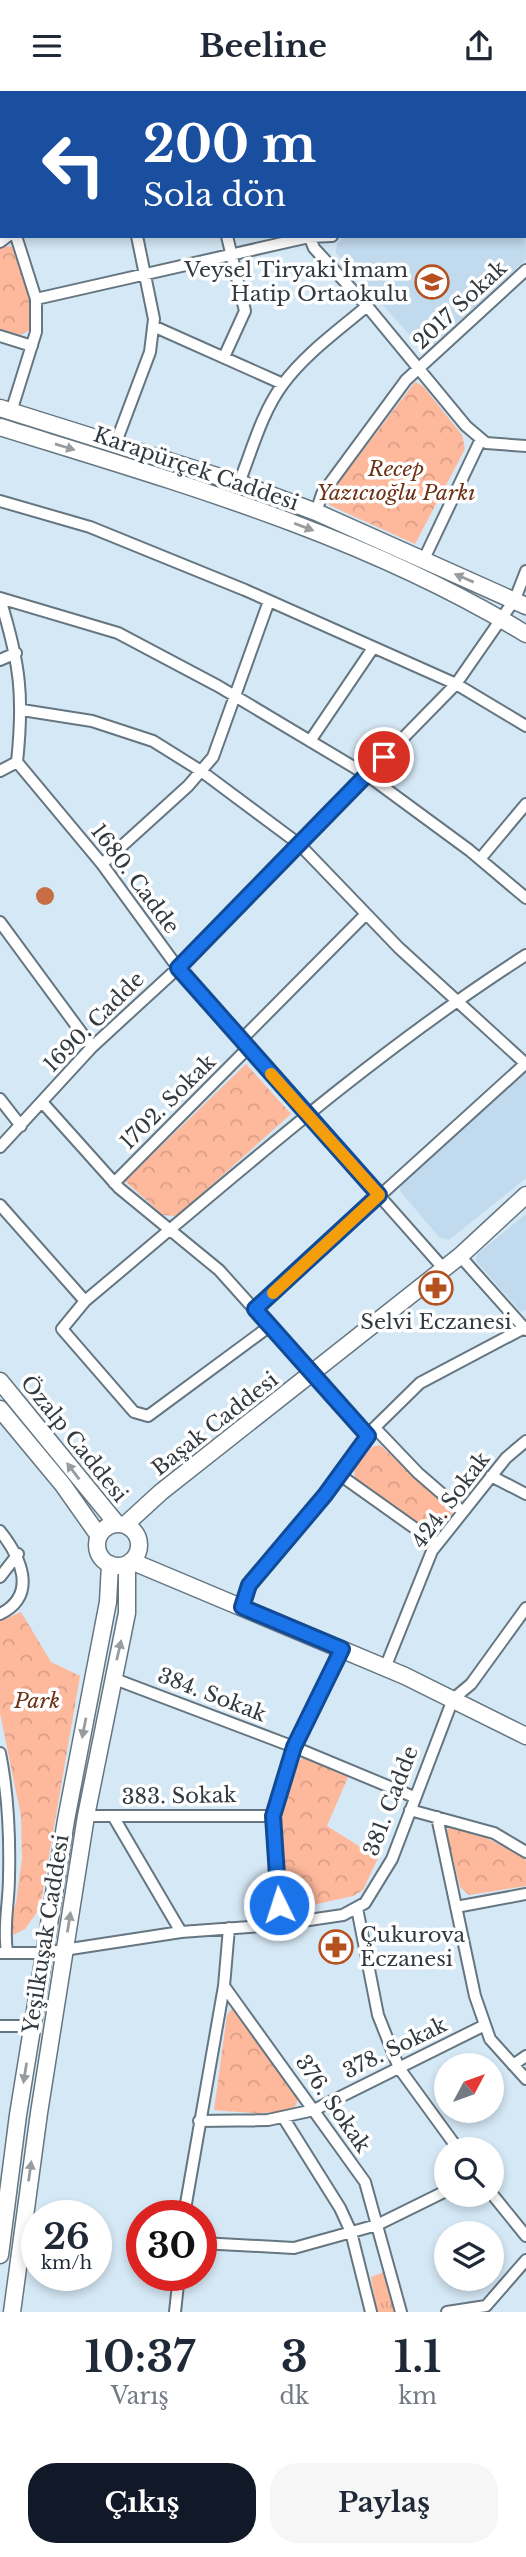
<!DOCTYPE html>
<html lang="tr">
<head>
<meta charset="utf-8">
<style>
  :root { --surface:#fff; --page:#f6f6f7; --text:#1f2937; --muted:#747a83; --accent:#111827 }
  body { margin:0; font-family:"Libre Baskerville",serif; background:var(--page); color:var(--text); height:100vh; display:flex; flex-direction:column; font-size:26px; white-space:nowrap }
  * { box-sizing:border-box; margin:0 }
  p { font-size:23px; color:var(--muted) }
  .icon { flex:none; width:38px; height:38px; fill:none; stroke:currentColor; stroke-width:2; stroke-linecap:round; stroke-linejoin:round }
  .map { position:relative; height:2221px; overflow:hidden }
  .panel { display:flex; flex-direction:column; background:var(--surface); flex:1 }
  .panel>* { flex:none }
  .banner { position:absolute; left:0px; top:0px; width:527px; height:147px; box-shadow:0 4px 10px #0003; background:#1a4fa0; color:#fff; overflow:hidden }
  .needle { width:46px; rotate:49deg }
  .controls { position:absolute; left:434px; top:1962px; display:grid; gap:14px }
  .controls a { display:grid; place-items:center; width:70px; height:70px; border-radius:50%; background:var(--surface); box-shadow:0 4px 10px #0003; font-size:35px }
  .speed { position:absolute; left:21px; top:2109px; display:flex; gap:14px; font-size:35px; font-weight:700; text-align:center }
  .speed>* { display:grid; place-content:center; width:91px; height:91px; border-radius:50%; background:var(--surface); box-shadow:0 4px 10px #0003; line-height:1 }
  .speed small { font-size:18px; font-weight:400 }
  .speed .limit { border:10px solid #d22; background:#fff; color:#111 }
  .pin { position:absolute; display:grid; place-items:center; width:60px; height:60px; color:#fff; margin:-30px; border:4px solid #fff; border-radius:50%; box-shadow:0 2px 7px #0007 }
  .me { position:absolute; width:77px; margin:-38px; rotate:356deg; stroke-linejoin:round; filter:drop-shadow(0 0 5px #0008) }
  .turn { display:flex; align-items:center; gap:24px; height:147px; padding:0 28px; font-size:32px }
  .turn .icon { width:91px; height:91px; stroke-width:2.5 }
  .turn b { display:block; font-size:49px; line-height:60px }
  .eta { display:flex; justify-content:space-evenly; align-items:center; height:119px; text-align:center }
  .eta b { font-size:42px; font-weight:800; line-height:49px }
  .cta { display:flex; gap:14px; margin-top:auto; padding:14px 28px }
  .cta a { flex:1; height:80px; border-radius:28px; background:var(--accent); color:#fff; font-size:28px; font-weight:800; line-height:80px; text-align:center }
  .cta a+a { background:var(--page); color:var(--text) }
  header { display:flex; justify-content:space-between; align-items:center; height:91px; padding:0 28px; background:var(--surface); font-size:32px; font-weight:800 }
  .map>svg:first-child { display:block }
  .built { fill:#c2daed }
  .grass { fill:url(#grass-tufts) }
  .park { fill:url(#park-crowns) }
  .water { fill:#c86d45 }
  .lines { fill:none; stroke-linecap:round; stroke-linejoin:round }
  .street-casing { stroke:#657681; stroke-width:14 }
  .secondary-casing { stroke:#657681; stroke-width:19 }
  .street { stroke:#fff; stroke-width:10 }
  .secondary { stroke:#fff; stroke-width:16 }
  .oneway { fill:#989c9f }
  .route-casing { stroke:#114b97; stroke-width:18 }
  .route { stroke:#1a73e8; stroke-width:12 }
  .slow { stroke:#f59e0b; stroke-width:12 }
  .labels { text-anchor:middle; stroke-width:7; stroke-linejoin:round; paint-order:stroke }
  .poi-label { font-size:21px; fill:#32393f; stroke:#fff; text-anchor:end }
  .street-label { font-size:21px; fill:#32393f; stroke:#fff }
  .park-label { font-size:21px; font-style:italic; fill:#6e3216; stroke:#fff }
</style>
</head>
<body>
<header><svg class="icon" aria-label="menu" viewBox="0 0 24 24"><path d="M4 6h16M4 12h16M4 18h16"/></svg>Beeline<svg class="icon" aria-label="share" viewBox="0 0 24 24"><path d="M12 15V3M7 8l5-5 5 5M5 13v7h14v-7"/></svg></header>
<div class="map">
<svg width="526" height="2221" viewBox="0 0 526 2221">
  <defs>
    <pattern id="grass-tufts" width="24" height="20" patternUnits="userSpaceOnUse" patternTransform="scale(1.75)"><rect width="24" height="20" fill="#feb89b"/><path d="M3 7l-1-3M5 7V3M7 7l1-3M15 17l-1-3M17 17v-4M19 17l1-3" fill="none" stroke="#da9f87"/></pattern>
    <pattern id="park-crowns" width="20" height="18" patternUnits="userSpaceOnUse" patternTransform="scale(1.75)"><rect width="20" height="18" fill="#feb89b"/><path d="M2 6a3 3 0 1 1 6 0M12 15a3 3 0 1 1 6 0" fill="none" stroke="#da9f87"/></pattern>
  </defs>
  <rect width="100%" height="100%" fill="#d5e8f5"/>
  <path class="built" d="M525,122L526,168L426,262L336,162L337,152L347,145H525Z
    M521,982L526,983V1087L449,1149L439,1146L400,1100L401,1091Z
    M526,1123V1219L521,1221L476,1170L477,1163Z"/>
  <path class="grass" d="M384,2181L397,2221H377L371,2186Z"/>
  <path class="park" d="M4,155L12,156L32,207L30,239L20,244L0,238V158Z
    M415,291L423,295L462,344L465,358L415,453L329,414L331,401Z
    M246,973L291,1023L177,1125L163,1124L125,1090Z
    M380,1354L453,1421L443,1442L432,1443L355,1389L354,1377L372,1356Z
    M21,1521L51,1571L80,1585L40,1817L25,1838L13,1844L7,1841L16,1812L22,1767L21,1725L0,1622V1530Z
    M306,1665L348,1686L327,1735L378,1767L363,1799L353,1805L290,1819L285,1816L278,1728L296,1672Z
    M452,1734L470,1738L523,1766L526,1770V1795L469,1804L460,1796L446,1740Z
    M233,1916L298,2008L295,2016C267,2026 243,2021 214,2019L227,1924Z"/>
  <path class="water" d="M36 805a9 9 0 1 1 18 0a9 9 0 1 1-18 0Z"/>
  <g class="lines">
    <defs>
      <path id="street" d="M103,0L104,2
        M268,0V2
        M459,0V2
        M0,84L2,83
        M0,94L2,100
        M525,110L526,112
        M309,145L314,157L367,215L466,335L486,352L526,355
        M0,151L8,145
        M36,208L309,146L332,145
        M153,235L283,293
        M0,245L32,255
        M224,266L245,220L227,145
        M11,321L36,241V208L16,145
        M115,354L150,261L154,228L137,145
        M239,392C252,359 262,321 283,293C306,262 339,239 367,215
        M0,410L90,436L245,499L456,593L526,635
        M316,421L322,403L406,289L526,179
        M423,470L481,348
        M0,507L118,542L218,595L367,684L469,759L526,807
        M0,508C20,572 24,605 17,671L102,773L178,877L444,1178
        M0,569L16,562
        M22,619L92,630L153,650L201,680L299,753L399,857L526,973
        M310,650L373,557
        M0,680L17,671
        M480,768L526,713
        M102,773L188,695L213,666L269,510
        M0,831L92,956
        M241,949L366,823
        M0,1008L21,1035
        M42,1011L119,1097L219,1179L367,1344L325,1404L249,1494L241,1516
        M0,1056L92,956L178,877L456,593L515,508L526,480
        M114,1092L248,957
        M0,1114L85,1210
        M460,1165L526,1239
        M255,1218L525,973
        M270,1235L148,1325L134,1321L62,1238L85,1210C229,1090 368,965 526,864
        M375,1337L418,1382L463,1421
        M367,1344L420,1292L526,1236
        M340,1384L437,1453
        M491,1385L526,1403
        M0,1440C20,1465 39,1504 0,1523
        M0,1486L18,1463
        M385,1577L432,1460L506,1367L526,1350
        M112,1587L294,1656L414,1706
        M0,1662C8,1702 10,1745 9,1786C9,1812 3,1835 7,1861
        M410,1719L494,1742L526,1761
        M86,1725H273
        M113,1725L181,1841
        M437,1726L475,1905L490,1948L526,1988
        M456,1816L526,1803
        M357,1817L378,1924L399,1977L458,2058
        M275,1834L279,1814L273,1725L294,1656L342,1558
        M229,1837L224,1895L365,2091L401,2221
        M0,1862H44L181,1841L275,1834L343,1824L365,1812L392,1768L453,1608L471,1593L526,1517
        M0,1935H32
        M513,1974L526,1965
        M283,2026L340,2117L351,2141L371,2221
        M199,2030L268,2029L314,2019L485,1934
        M492,2103L526,2145
        M184,2124L224,1895
        M201,2152L294,2157L377,2134L446,2100
        M175,2221L179,2184
        M447,2221L486,2215L526,2169"/>
      <path id="secondary" d="M316,2L324,0
        M0,317L239,392L316,421L526,515
        M0,336C180,392 364,444 526,543
        M0,1290L117,1433
        M0,1318L63,1394L99,1445
        M97 1454a21 21 0 1 1 42 0a21 21 0 1 1-42 0Z
        M125,1434L161,1401L460,1165L526,1104
        M131,1470L405,1585L526,1645
        M0,2164L18,2024L66,1729L108,1511L110,1473
        M12,2221L39,2022L86,1725L127,1522V1473"/>
    </defs>
    <use href="#street" class="street-casing"/>
    <use href="#secondary" class="secondary-casing"/>
    <use href="#street" class="street"/>
    <use href="#secondary" class="secondary"/>
  </g>
  <defs><path id="oneway-solid" d="M-6-.8H1V-3.2L6.5 0L1 3.2V.8H-6Z" transform="scale(1.75)"/></defs>
  <g class="oneway">
    <use href="#oneway-solid" transform="translate(65 356) rotate(17)"/>
    <use href="#oneway-solid" transform="translate(304 436) rotate(21)"/>
    <use href="#oneway-solid" transform="translate(464 487) rotate(-157)"/>
    <use href="#oneway-solid" transform="translate(73 1380) rotate(-127)"/>
    <use href="#oneway-solid" transform="translate(119 1559) rotate(-77)"/>
    <use href="#oneway-solid" transform="translate(84 1637) rotate(101)"/>
    <use href="#oneway-solid" transform="translate(69 1831) rotate(-81)"/>
    <use href="#oneway-solid" transform="translate(25 1982) rotate(99)"/>
    <use href="#oneway-solid" transform="translate(30 2080) rotate(-82)"/>
  </g>
  <g class="lines">
    <defs>
      <path id="route" d="M279,1814L273,1725L294,1656L342,1558L242,1516L249,1494L325,1404L368,1345L255,1218L379,1104L178,877L384,666"/>
    </defs>
    <use href="#route" class="route-casing"/>
    <use href="#route" class="route"/>
    <path class="slow" d="M271,983L379,1104L273,1202"/>
  </g>
  <defs>
    <symbol id="school-ring" viewBox="-11 -11 22 22"><circle r="9.5" fill="#fff" stroke="#b5501f" stroke-width="1.5"/><path d="M0-5L7-2L0 1L-7-2ZM-4 1L0 2.5L4 1V4Q0 6-4 4Z" fill="#b5501f"/></symbol>
    <symbol id="pharmacy-ring" viewBox="-11 -11 22 22"><circle r="9.5" fill="#fff" stroke="#b5501f" stroke-width="1.5"/><path d="M-2-6h4v4h4v4h-4v4h-4v-4h-4v-4h4Z" fill="#b5501f"/></symbol>
  </defs>
  <g fill-rule="evenodd">
    <use href="#school-ring" x="413" y="172" width="38" height="38"/>
    <use href="#pharmacy-ring" x="417" y="1178" width="38" height="38"/>
    <use href="#pharmacy-ring" x="317" y="1837" width="38" height="38"/>
  </g>
  <g class="labels">
    <g class="poi-label">
      <text x="408" y="186">Veysel Tiryaki İmam<tspan x="408" dy="24">Hatip Ortaokulu</tspan></text>
      <text x="436" y="1238" text-anchor="middle">Selvi Eczanesi</text>
      <text x="360" y="1851" text-anchor="start">Çukurova<tspan x="360" dy="24">Eczanesi</tspan></text>
    </g>
    <g class="street-label">
      <text transform="translate(460 214) rotate(-43)" y="7">2017 Sokak</text>
      <text transform="translate(196 378) rotate(19)" y="7">Karapürçek Caddesi</text>
      <text transform="translate(135 788) rotate(53)" y="7">1680. Cadde</text>
      <text transform="translate(94 931) rotate(-45)" y="7">1690. Cadde</text>
      <text transform="translate(168 1011) rotate(-45)" y="7">1702. Sokak</text>
      <text transform="translate(215 1333) rotate(-38)" y="7">Başak Caddesi</text>
      <text transform="translate(74 1348) rotate(51)" y="7">Özalp Caddesi</text>
      <text transform="translate(451 1409) rotate(-53)" y="7">424. Sokak</text>
      <text transform="translate(212 1604) rotate(21)" y="7">384. Sokak</text>
      <text transform="translate(179 1705) rotate(-1)" y="7">383. Sokak</text>
      <text transform="translate(391 1710) rotate(-69)" y="7">381. Cadde</text>
      <text transform="translate(46 1843) rotate(-81)" y="7">Yeşilkuşak Caddesi</text>
      <text transform="translate(395 1957) rotate(-26)" y="7">378. Sokak</text>
      <text transform="translate(333 2013) rotate(55)" y="7">376. Sokak</text>
    </g>
    <g class="park-label">
      <text x="396" y="385">Recep<tspan x="396" dy="24">Yazıcıoğlu Parkı</tspan></text>
      <text x="37" y="1617">Park</text>
    </g>
  </g>
</svg>
<div class="controls">
<a><svg class="needle" viewBox="-14 -14 28 28"><path d="M0-13l5 13h-10z" fill="#e53935"/><path d="M0 13l5-13h-10z" fill="#747a83"/></svg></a>
<a><svg class="icon" aria-label="search" viewBox="0 0 24 24"><circle cx="10" cy="10" r="6"/><path d="M15 15l6 6"/></svg></a>
<a><svg class="icon" aria-label="layers" viewBox="0 0 24 24"><path d="M12 4l9 5-9 5-9-5zM3 14l9 5 9-5"/></svg></a>
</div>
<div class="speed"><div>26<small>km/h</small></div><div class="limit">30</div></div>
<div class="pin" style="left:384px;top:666px;background:#d93025"><svg class="icon" aria-label="arrive" viewBox="0 0 24 24"><path d="M6 21V4h12l-3 4 3 4H6"/></svg></div>
<svg class="me" style="left:279px;top:1814px" viewBox="-20 -20 40 40"><circle r="17" fill="#1a73e8" stroke="#fff" stroke-width="3"/><path d="M0-11L8 9 0 5-8 9z" fill="#fff"/></svg>
<div class="banner">
<div class="turn"><svg class="icon" aria-label="left" viewBox="0 0 24 24"><path d="M17 20v-9H6M10 6l-5 5 5 5"/></svg><div><b>200 m</b>Sola dön</div></div>
</div>
</div>
<section class="panel">
<div class="eta">
<div><b>10:37</b><p>Varış</p></div>
<div><b>3</b><p>dk</p></div>
<div><b>1.1</b><p>km</p></div>
</div>
<div class="cta"><a>Çıkış</a><a>Paylaş</a></div>
</section>
</body>
</html>
